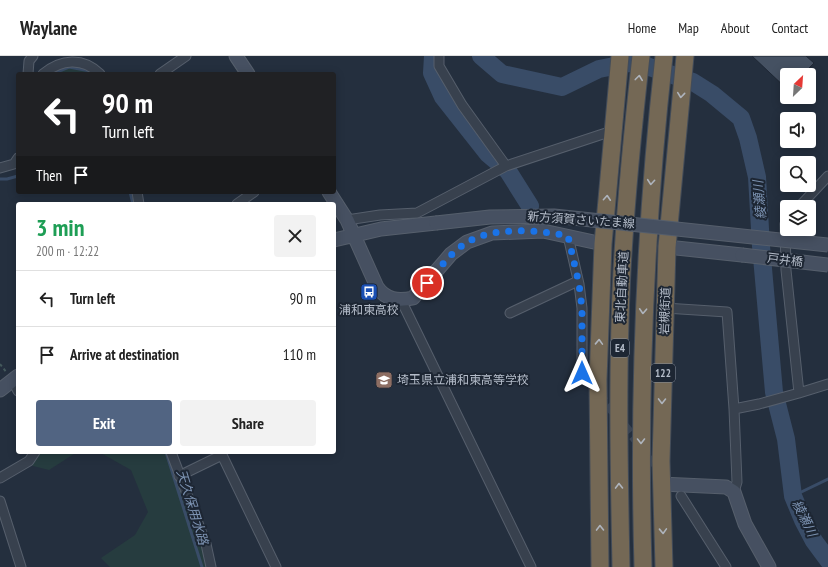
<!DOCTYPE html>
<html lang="en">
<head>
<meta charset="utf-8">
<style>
  :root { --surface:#fff; --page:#f2f2f2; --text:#222; --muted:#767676; --line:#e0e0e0; --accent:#516482 }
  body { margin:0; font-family:"PT Sans Narrow","Noto Sans JP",sans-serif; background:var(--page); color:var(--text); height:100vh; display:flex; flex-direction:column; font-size:15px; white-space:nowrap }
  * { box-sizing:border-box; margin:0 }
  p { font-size:13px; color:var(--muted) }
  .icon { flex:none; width:22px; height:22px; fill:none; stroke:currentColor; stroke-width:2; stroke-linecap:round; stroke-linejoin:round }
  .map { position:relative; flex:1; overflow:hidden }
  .side { position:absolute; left:16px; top:146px; width:320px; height:252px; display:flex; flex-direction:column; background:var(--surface); border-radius:4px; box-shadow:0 2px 10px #0003 }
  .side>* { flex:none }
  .guide { position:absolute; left:16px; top:16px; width:320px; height:122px; border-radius:4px; box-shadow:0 2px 10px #0003; background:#202124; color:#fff; overflow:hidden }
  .needle { width:26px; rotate:25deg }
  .buttons { position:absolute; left:780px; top:12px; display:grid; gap:8px }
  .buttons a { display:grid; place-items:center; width:36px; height:36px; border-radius:4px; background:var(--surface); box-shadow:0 2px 10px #0003; font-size:20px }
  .pin { position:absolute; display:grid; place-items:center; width:34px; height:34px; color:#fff; margin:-17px; border:2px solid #fff; border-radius:50%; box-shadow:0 1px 4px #0007 }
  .me { position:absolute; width:44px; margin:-22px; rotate:0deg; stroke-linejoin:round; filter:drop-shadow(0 0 3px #0008) }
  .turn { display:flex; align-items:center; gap:14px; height:84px; padding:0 20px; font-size:18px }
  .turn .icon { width:52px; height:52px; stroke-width:2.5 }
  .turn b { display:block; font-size:28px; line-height:34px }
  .then { display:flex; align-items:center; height:38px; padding:0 20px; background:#0003; gap:8px; font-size:15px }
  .round { display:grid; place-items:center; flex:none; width:42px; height:42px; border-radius:4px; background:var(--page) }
  .head { display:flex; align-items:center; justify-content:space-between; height:68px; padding:0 20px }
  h1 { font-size:24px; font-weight:600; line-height:30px; color:#1e9e55 }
  .primary-button { display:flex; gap:8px; margin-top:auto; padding:8px 20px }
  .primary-button a { flex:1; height:46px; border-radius:4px; background:var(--accent); color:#fff; font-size:16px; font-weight:600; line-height:46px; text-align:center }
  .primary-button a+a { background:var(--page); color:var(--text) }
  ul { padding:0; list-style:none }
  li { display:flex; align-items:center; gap:12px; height:56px; padding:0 20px; border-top:1px solid var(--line) }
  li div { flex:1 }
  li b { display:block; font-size:15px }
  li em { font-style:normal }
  header { display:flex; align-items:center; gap:24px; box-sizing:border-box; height:56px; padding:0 20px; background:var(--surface); border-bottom:1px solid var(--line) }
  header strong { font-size:19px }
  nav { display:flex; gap:22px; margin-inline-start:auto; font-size:14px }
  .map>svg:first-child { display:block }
  .green { fill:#263c3f }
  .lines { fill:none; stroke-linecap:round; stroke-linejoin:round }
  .stream { stroke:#394c67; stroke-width:3 }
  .river { stroke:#394c67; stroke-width:18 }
  .building { fill:#455162; stroke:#1f2835 }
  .street-tunnel { stroke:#3a4453; stroke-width:9; stroke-dasharray:9 4.5; stroke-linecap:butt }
  .street-casing { stroke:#565f6c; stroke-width:11 }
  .secondary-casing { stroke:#565f6c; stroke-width:15 }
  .highway-casing { stroke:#434c59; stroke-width:19 }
  .path { stroke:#44595c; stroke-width:2; stroke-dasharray:3 3; stroke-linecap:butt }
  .street { stroke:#38414e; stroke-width:9 }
  .secondary { stroke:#465061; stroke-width:13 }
  .highway { stroke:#746855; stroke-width:17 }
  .secondary-bridge-casing { stroke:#565f6c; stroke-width:15; stroke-linecap:butt }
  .secondary-bridge { stroke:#465061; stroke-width:13 }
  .oneway { stroke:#aeb4bd }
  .route { stroke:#1a73e8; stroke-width:7; stroke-dasharray:0 12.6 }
  .labels { text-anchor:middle; stroke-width:4; stroke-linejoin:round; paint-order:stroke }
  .shield { fill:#1d2633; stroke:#878f9c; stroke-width:1 }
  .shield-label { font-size:11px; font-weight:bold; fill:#b4bcc9 }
  .street-label { font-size:12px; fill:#b4bcc9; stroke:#1d2633 }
  .poi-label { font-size:12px; fill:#b4bcc9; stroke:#1d2633 }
  .water-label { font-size:13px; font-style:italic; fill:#7c92b1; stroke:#1d2633 }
</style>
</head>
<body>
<header>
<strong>Waylane</strong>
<nav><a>Home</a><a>Map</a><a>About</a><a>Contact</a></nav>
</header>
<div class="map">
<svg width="828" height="511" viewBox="0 0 828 511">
  <rect width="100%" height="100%" fill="#242f3e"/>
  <path class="green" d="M62,10H84L96,18H48Z
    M26,396H77L49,414L33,410Z
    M99,396H171L192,461L216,506L213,511H110L101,502L135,479L148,456L131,414Z"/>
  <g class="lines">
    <path class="stream" d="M52,18L69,11L90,15L92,18
      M0,123H7L18,120
      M130,136L133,148
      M166,396L202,511
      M793,440L828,423"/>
    <path class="river" d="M433,0L432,17L443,41L488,98L508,115L530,150
      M481,0L502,18L562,31L599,13L635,6L693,26L712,38L741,62L748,82L757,121L761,190L774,336L786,383L793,440L803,464L814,485L828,504"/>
  </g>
  <path class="building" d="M752,0H806L814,7L802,19H787V33Z"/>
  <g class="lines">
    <path class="street-tunnel" d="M582,317L660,414"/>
    <defs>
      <path id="street" d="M439,0V10L462,49L506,110
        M28,18L29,5L33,0
        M43,18C61,3 83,1 100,18
        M160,18L186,0
        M0,112L14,108L18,102
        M137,136L139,148
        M237,148L254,136
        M799,151L828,120
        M347,164L380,159L417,157L506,110L612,75
        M787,165L785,168L786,214L799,337L828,328
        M568,180L579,228L582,252V317
        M401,244L531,511
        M665,252L727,256L734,353L759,348L799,337
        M510,257L578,225
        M13,325L18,335
        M734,353L737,426L734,436
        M171,396L206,488L211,511
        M179,420L222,399L276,511
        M0,422L29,405L35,396
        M681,440L726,511
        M0,445L21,511"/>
      <path id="secondary" d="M236,0L248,18
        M329,136L347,164L377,231C386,244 398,245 413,242L451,198L467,186L492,177L543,175L603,188
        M334,184L381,173L436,167
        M667,191L742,199
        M0,334L18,320
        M661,428L726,431L734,436L745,468L769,511"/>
      <path id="highway" d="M600,511L598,324L603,188L620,0
        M621,511C619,412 617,313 622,214C626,143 633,71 641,0
        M643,511C638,340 645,170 664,0
        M664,511L661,405L667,191L685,0"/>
    </defs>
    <use href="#street" class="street-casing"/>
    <use href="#secondary" class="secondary-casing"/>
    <use href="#highway" class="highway-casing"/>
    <path class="path" d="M0,308L7,317"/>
    <use href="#street" class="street"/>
    <use href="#secondary" class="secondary"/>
    <use href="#highway" class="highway"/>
    <defs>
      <path id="secondary-bridge" d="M436,167L490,161L554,160L828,189
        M742,199L828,209"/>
    </defs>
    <use href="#secondary-bridge" class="secondary-bridge-casing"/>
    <use href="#secondary-bridge" class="secondary-bridge"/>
  </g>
  <defs><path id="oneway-chevron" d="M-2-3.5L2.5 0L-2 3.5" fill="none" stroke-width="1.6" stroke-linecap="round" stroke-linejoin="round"/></defs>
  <g class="oneway">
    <use href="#oneway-chevron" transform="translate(639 22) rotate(-83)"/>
    <use href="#oneway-chevron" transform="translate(681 39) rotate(96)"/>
    <use href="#oneway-chevron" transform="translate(651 126) rotate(95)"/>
    <use href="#oneway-chevron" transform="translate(607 142) rotate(-86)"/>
    <use href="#oneway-chevron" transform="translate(643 255) rotate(93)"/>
    <use href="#oneway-chevron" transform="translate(599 286) rotate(-88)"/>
    <use href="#oneway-chevron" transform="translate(662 345) rotate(91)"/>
    <use href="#oneway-chevron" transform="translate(641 385) rotate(90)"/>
    <use href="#oneway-chevron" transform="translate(619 430) rotate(-91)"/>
    <use href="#oneway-chevron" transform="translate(600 472) rotate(-91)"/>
    <use href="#oneway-chevron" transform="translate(663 475) rotate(88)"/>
  </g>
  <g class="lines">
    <path class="route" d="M427,227C439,213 450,197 466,187C492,170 539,174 568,180L579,228L582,252V317"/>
  </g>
  <defs>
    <symbol id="bus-square" viewBox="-11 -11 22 22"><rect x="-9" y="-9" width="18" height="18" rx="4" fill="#1a4fb4" stroke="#1d2633"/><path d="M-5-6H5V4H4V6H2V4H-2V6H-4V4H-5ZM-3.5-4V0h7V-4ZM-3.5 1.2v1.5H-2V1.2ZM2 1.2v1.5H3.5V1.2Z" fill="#fff"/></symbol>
    <symbol id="school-square" viewBox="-11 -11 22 22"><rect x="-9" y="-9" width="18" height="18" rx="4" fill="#8d6e63" stroke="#1d2633"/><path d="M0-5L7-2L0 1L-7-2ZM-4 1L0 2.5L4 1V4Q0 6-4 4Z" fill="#fff"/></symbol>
  </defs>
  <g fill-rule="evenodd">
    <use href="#bus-square" x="359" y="226" width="20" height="20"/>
    <use href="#school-square" x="374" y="314" width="20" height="20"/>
  </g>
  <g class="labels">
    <g class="shield">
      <rect x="611" y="283" width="18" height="18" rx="3"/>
      <rect x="651" y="308" width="24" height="18" rx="3"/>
    </g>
    <g class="shield-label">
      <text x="620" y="296">E4</text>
      <text x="663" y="321">122</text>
    </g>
    <g class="street-label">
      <text transform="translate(581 164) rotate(4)" y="4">新方須賀さいたま線</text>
      <text transform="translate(785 204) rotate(7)" y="4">戸井橋</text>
      <text transform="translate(622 231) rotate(-87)" y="4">東北自動車道</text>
      <text transform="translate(665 255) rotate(-88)" y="4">岩槻街道</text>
    </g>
    <g class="poi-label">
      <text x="369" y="258">浦和東高校</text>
      <text x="397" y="328" text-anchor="start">埼玉県立浦和東高等学校</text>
    </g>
    <g class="water-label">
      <text transform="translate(759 144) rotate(-95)" y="5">綾瀬川</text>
      <text transform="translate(193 451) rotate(73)" y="5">天久保用水路</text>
      <text transform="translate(805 462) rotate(64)" y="5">綾瀬川</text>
    </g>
  </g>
</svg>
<div class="buttons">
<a><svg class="needle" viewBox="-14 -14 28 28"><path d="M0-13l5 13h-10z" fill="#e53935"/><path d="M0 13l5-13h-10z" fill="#767676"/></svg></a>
<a><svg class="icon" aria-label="sound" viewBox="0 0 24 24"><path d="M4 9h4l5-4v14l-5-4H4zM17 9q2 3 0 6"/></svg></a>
<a><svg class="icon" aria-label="search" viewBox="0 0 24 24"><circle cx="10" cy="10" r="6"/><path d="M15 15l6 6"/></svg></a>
<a><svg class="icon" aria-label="layers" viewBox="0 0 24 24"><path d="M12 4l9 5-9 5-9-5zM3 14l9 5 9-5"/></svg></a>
</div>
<div class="pin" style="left:427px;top:227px;background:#d93025"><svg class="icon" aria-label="arrive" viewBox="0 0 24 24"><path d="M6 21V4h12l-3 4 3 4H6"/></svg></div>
<svg class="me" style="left:582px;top:317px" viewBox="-20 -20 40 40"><path d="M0-17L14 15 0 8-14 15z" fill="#1a73e8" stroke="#fff" stroke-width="4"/></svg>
<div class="guide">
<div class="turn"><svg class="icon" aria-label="left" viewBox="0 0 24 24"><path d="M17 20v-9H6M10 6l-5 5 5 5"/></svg><div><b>90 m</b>Turn left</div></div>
<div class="then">Then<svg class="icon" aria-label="arrive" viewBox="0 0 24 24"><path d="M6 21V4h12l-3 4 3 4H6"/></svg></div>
</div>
<section class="side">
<div class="head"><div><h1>3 min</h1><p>200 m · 12:22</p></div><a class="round"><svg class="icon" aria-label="close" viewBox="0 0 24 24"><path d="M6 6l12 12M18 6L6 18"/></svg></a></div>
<ul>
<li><svg class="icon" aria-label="left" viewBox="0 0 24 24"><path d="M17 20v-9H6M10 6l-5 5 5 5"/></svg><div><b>Turn left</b></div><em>90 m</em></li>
<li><svg class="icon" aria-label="arrive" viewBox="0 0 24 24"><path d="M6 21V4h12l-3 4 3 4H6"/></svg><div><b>Arrive at destination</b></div><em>110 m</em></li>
</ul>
<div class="primary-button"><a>Exit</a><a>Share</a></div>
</section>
</div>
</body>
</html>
